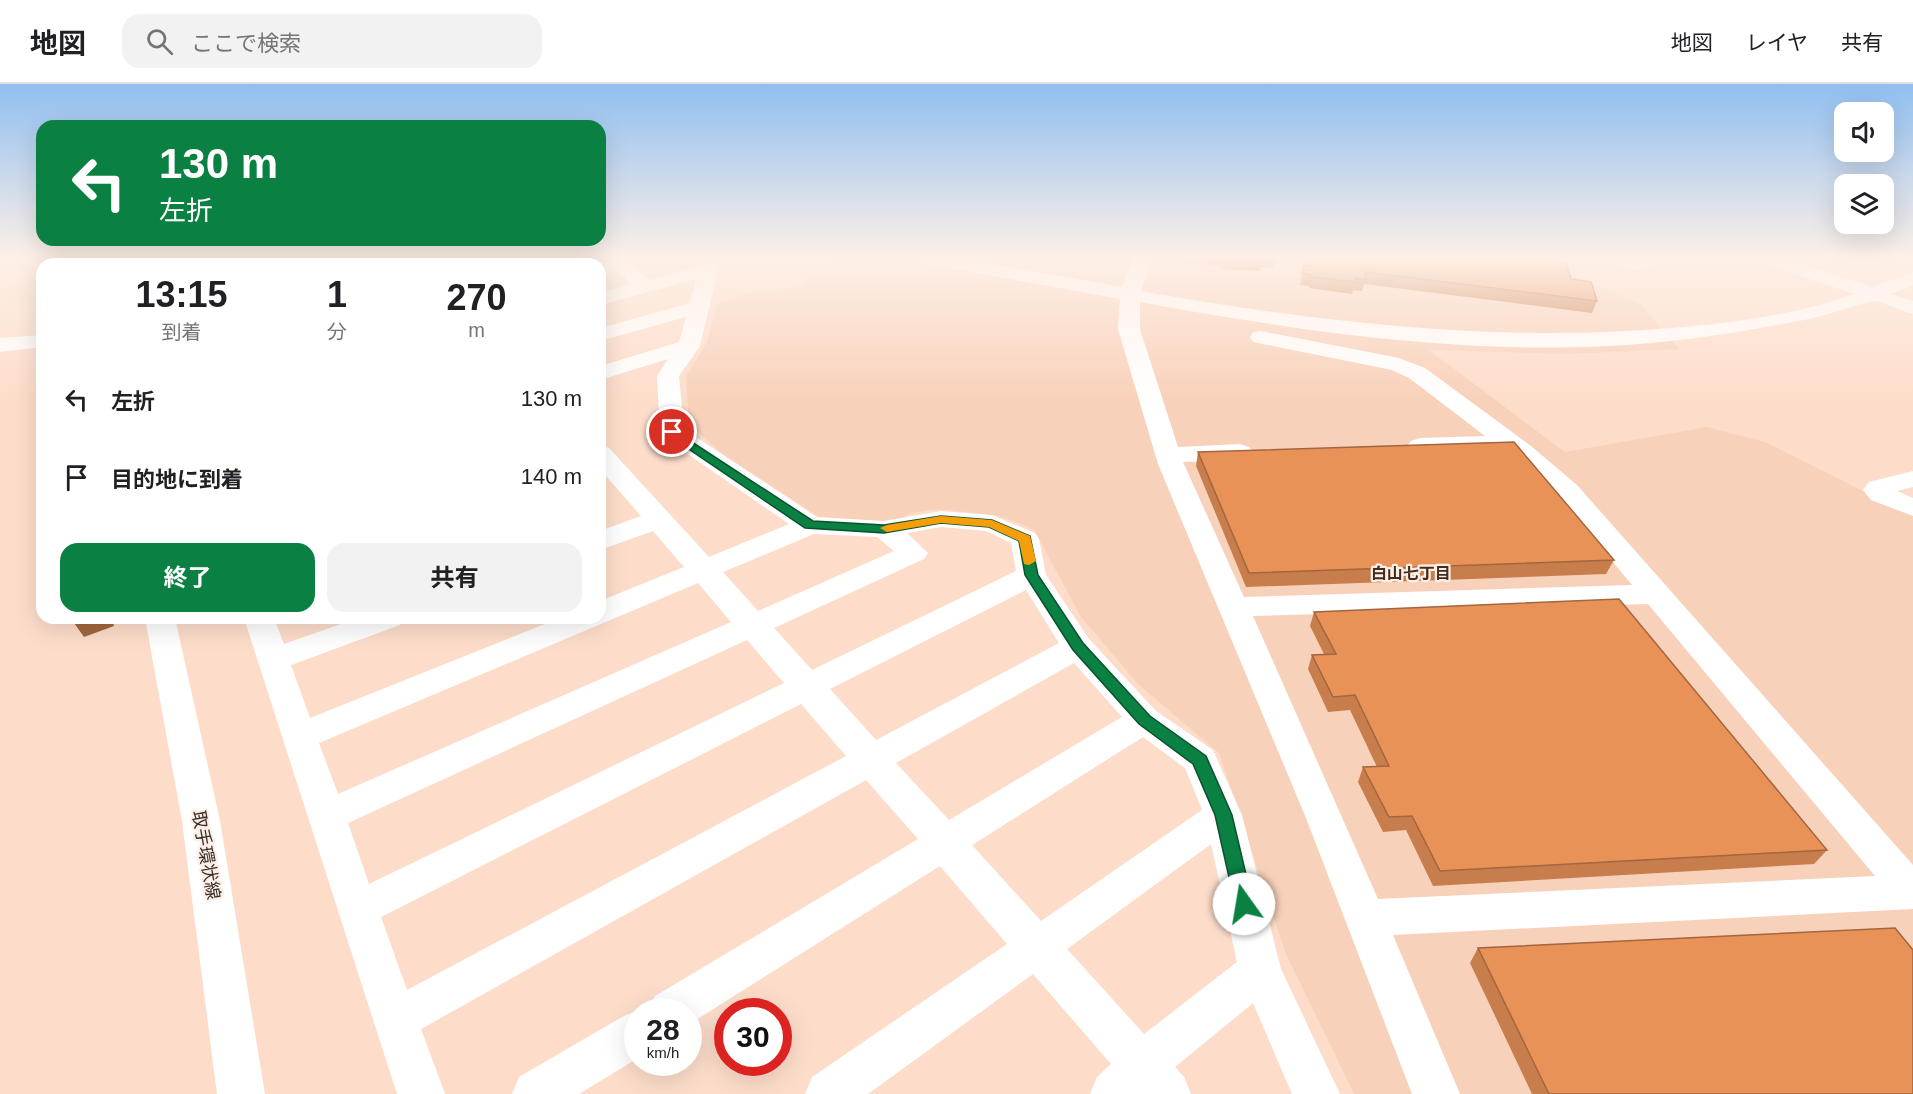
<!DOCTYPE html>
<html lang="ja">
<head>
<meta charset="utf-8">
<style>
  :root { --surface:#fff; --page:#f2f2f2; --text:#202124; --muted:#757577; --line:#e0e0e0; --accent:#0b8043 }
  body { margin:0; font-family:Helvetica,"Noto Sans JP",sans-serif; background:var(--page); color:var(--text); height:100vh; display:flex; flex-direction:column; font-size:22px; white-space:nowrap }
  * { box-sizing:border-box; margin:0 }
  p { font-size:20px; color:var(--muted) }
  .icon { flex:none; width:33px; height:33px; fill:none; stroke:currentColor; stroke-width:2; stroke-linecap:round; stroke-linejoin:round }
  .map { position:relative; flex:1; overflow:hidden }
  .side { position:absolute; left:36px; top:174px; width:570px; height:366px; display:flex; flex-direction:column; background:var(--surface); border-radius:18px; box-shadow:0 6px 24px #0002 }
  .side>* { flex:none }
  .top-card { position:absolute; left:36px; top:36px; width:570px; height:126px; border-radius:18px; box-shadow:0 6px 24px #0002; background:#0b8043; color:#fff; overflow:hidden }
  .buttons { position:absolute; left:1834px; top:18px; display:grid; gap:12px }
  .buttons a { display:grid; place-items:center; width:60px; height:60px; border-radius:12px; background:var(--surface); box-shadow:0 6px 24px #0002; font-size:30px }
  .speed { position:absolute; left:624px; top:914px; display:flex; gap:12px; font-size:30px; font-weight:700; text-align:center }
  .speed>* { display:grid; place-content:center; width:78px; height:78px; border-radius:50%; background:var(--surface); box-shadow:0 6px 24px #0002; line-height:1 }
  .speed small { font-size:15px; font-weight:400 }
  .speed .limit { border:9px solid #d22; background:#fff; color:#111 }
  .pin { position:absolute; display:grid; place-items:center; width:51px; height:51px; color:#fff; margin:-26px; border:3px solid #fff; border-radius:50%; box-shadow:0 2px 6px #0007 }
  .me { position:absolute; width:66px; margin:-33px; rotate:347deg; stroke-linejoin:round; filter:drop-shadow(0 0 4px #0008) }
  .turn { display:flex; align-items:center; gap:21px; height:126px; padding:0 24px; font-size:27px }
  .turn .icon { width:78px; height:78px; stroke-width:2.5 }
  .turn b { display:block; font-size:42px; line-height:51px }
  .eta { display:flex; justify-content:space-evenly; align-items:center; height:102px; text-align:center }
  .eta b { font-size:36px; font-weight:700; line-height:42px }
  .action { display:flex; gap:12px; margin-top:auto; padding:12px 24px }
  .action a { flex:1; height:69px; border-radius:18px; background:var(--accent); color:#fff; font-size:24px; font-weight:700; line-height:69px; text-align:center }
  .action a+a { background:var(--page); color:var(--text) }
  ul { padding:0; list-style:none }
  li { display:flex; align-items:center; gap:18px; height:78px; padding:0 24px }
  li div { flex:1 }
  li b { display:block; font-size:22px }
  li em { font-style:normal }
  header { display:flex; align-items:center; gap:36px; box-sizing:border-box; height:84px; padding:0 30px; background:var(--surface); border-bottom:2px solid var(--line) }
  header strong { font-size:28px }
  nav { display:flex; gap:33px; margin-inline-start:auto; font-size:21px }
  .search { width:420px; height:54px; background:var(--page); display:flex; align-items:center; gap:15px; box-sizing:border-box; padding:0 21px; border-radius:18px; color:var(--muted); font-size:22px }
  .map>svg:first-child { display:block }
  .built { fill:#f8d1ba }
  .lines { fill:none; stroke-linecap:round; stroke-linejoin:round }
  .minor { fill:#fff; fill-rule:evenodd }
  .wall { fill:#c87e4c }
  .shaded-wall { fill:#a3663e }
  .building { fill:#e99258; stroke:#a3663e; stroke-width:1.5 }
  .route { fill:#0b8043; stroke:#07532c; stroke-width:1.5 }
  .slow { fill:#f59e0b }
  .labels { text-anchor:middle; stroke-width:4.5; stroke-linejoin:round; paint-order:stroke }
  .neighbourhood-label { font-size:16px; font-weight:bold; fill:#442c1d; stroke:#fcefe7 }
  .near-street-label { font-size:18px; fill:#3a2e27; stroke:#fcefe7 }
</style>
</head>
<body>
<header>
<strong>地図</strong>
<div class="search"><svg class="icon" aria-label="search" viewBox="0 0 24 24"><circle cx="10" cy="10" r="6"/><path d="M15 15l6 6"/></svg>ここで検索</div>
<nav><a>地図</a><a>レイヤ</a><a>共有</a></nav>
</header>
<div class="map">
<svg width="1913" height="1010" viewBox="0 0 1913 1010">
  <rect width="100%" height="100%" fill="#fdddca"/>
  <path class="built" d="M835,175H1529L1639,219L1679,265L1567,270L1429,266L1565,368L1707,343L1765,358L1913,432V1010H1354L1286,870L1219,669L1138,600L1081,533L1034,446L1014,437L998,432L949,426H929L909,430L884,445L825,437L721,369L689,340L686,293L707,258L717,220L746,210L795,204Z"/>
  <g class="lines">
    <path class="minor" d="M89,175H125L119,180H81Z
      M192,175H227L221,180H184Z
      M311,175H345L339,180H303Z
      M419,175H438L443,180H422Z
      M469,175H507L501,180H461Z
      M618,175L627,176L649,196L701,182L705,175H723L718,186L700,262L679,292L684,345L817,433L884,437L941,427L992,431L1035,449L1039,455L1046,491L1089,555L1156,627L1213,666L1242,731L1281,885L1340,1010H1292L1253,919L1175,983L1184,993L1191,1010H1090L1097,993L1111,980L1033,890L868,1010H805L812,993L1007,860L940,782L688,941V927H649L655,912L918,755L866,696L421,945L445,1010H397L244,534H274L284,560L358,534H404L400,541L291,581L310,634L560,534H600V517L684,483L653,447L600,466V447L641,432L600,385V361L609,364L709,473L789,440L663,353L660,348L657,292L668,275L600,296V282L679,258L686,233L600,257V244L690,219L696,195L600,221V209L631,200L617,187L600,192V180ZM941,443L986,447L1011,459L1016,487L812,586L774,544L924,475L928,469L907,449ZM814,450L877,453L894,467L758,527L723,488ZM698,499L731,538L338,710L319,659ZM1026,506L1059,559L876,656L830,605ZM747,556L784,599L369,800L348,739ZM1074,579L1122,633L949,736L896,679ZM801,620L846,672L407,906L381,833ZM1143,653L1185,684L1202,726L1041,837L972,761ZM1211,760L1237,878L1144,950L1067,865Z
      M924,175H963L1122,203L1133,175H1151L1141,207C1316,238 1494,259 1671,244C1732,239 1796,231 1854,210L1763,179L1761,175H1788L1872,203L1913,188V201L1891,210L1913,217V230C1901,227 1887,219 1874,217C1869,217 1821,233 1809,235C1742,248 1676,259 1608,262C1452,270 1293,246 1140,218V245L1178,363L1240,360L1249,363L1253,368L1249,373L1240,376L1183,378L1244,513L1632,501L1559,413L1504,366L1420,370L1411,367L1407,362L1411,357L1420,354L1485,352L1409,294L1392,286L1253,258L1250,253L1253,248L1261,247L1399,274L1425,284L1531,362L1577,401L1913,781V825L1393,851L1460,1010H1412L1306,734L1158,380L1118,245L1120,215L933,181L926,179ZM1648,520L1875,792L1378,815L1253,532Z
      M1608,175H1664L1662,179L1634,187L1610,179Z
      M42,251V263L0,268V254Z
      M1913,387V403L1897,407L1913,414V432L1871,416L1863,406L1869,398Z
      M145,534H175L220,737L265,1010H217L182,737Z
      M638,926V974L579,1010H512L519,993L622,933Z"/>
  </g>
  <path class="wall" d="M1168,175H1276L1274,184L1261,183L1260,187L1220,185V182Z
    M1304,181L1571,195L1597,217L1592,229L1364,200L1362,207L1353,206L1352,210L1309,204V202L1300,201Z
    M1198,368L1614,476L1606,490L1246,503L1196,382Z
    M1314,528L1827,766L1814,780L1433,802L1406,746L1383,748L1358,698L1363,683H1377L1350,626L1328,628L1308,585L1312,571L1324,570L1310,542Z
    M1478,864L1913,1010H1532L1470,879Z"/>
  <path class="shaded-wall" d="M87,534H121L113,537L114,542L84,553L74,539Z"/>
  <path class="building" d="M1313,175H1538L1566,178L1571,195L1591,198L1597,217L1366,188L1365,196L1356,194L1355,198L1311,193L1312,191L1302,189L1304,181L1311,182Z
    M1514,358L1614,476L1249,489L1198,368Z
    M1619,515L1827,766L1440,787L1412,732L1389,733L1363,683L1389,682L1355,611L1333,613L1312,571L1336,570L1314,528Z
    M73,534H87L74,539Z
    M1895,844L1913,866V1010H1549L1478,864Z"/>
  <linearGradient id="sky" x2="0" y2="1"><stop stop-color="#90bff1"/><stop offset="0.55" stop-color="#fef0e7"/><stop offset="1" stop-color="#fef0e7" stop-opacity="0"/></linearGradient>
  <rect width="1913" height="316" fill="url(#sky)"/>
  <path class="route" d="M672,345L813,437L884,441L941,432L992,436L1030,452L1038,491L1083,559L1150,632L1206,672L1232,731L1253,820L1251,825L1244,828L1238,825L1235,820L1215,731L1193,680L1139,640L1073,566L1025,491L1019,457L989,443L941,439L884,449L805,444L668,351L667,348Z"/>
  <path class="slow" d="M941,432L992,436L1030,452L1036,477L1029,481L1024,480L1019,457L989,443L941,439L887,448L880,444L887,441Z"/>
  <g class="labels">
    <g class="neighbourhood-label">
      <text x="1411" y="495">白山七丁目</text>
    </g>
    <g class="near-street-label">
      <text transform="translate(206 771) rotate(80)" y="6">取手環状線</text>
    </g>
  </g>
</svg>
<div class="buttons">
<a><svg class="icon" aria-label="sound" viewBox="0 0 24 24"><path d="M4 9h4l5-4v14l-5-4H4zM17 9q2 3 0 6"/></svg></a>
<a><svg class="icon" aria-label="layers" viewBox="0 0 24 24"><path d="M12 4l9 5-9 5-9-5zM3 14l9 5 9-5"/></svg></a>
</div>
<div class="speed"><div>28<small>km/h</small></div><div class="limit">30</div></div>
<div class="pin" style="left:672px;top:348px;background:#d93025"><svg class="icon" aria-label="arrive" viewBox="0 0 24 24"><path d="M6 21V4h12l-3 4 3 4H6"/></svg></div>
<svg class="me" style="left:1244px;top:820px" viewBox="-20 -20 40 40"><circle r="19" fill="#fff"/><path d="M0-13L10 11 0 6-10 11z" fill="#0b8043"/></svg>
<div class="top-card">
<div class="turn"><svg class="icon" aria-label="left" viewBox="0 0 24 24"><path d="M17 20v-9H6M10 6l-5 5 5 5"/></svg><div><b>130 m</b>左折</div></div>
</div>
<section class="side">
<div class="eta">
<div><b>13:15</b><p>到着</p></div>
<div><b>1</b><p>分</p></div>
<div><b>270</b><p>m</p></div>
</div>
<ul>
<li><svg class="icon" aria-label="left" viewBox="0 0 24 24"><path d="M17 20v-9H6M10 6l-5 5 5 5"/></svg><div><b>左折</b></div><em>130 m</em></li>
<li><svg class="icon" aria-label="arrive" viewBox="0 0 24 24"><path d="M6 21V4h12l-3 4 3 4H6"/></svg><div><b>目的地に到着</b></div><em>140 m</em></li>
</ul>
<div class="action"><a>終了</a><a>共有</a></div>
</section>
</div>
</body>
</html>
